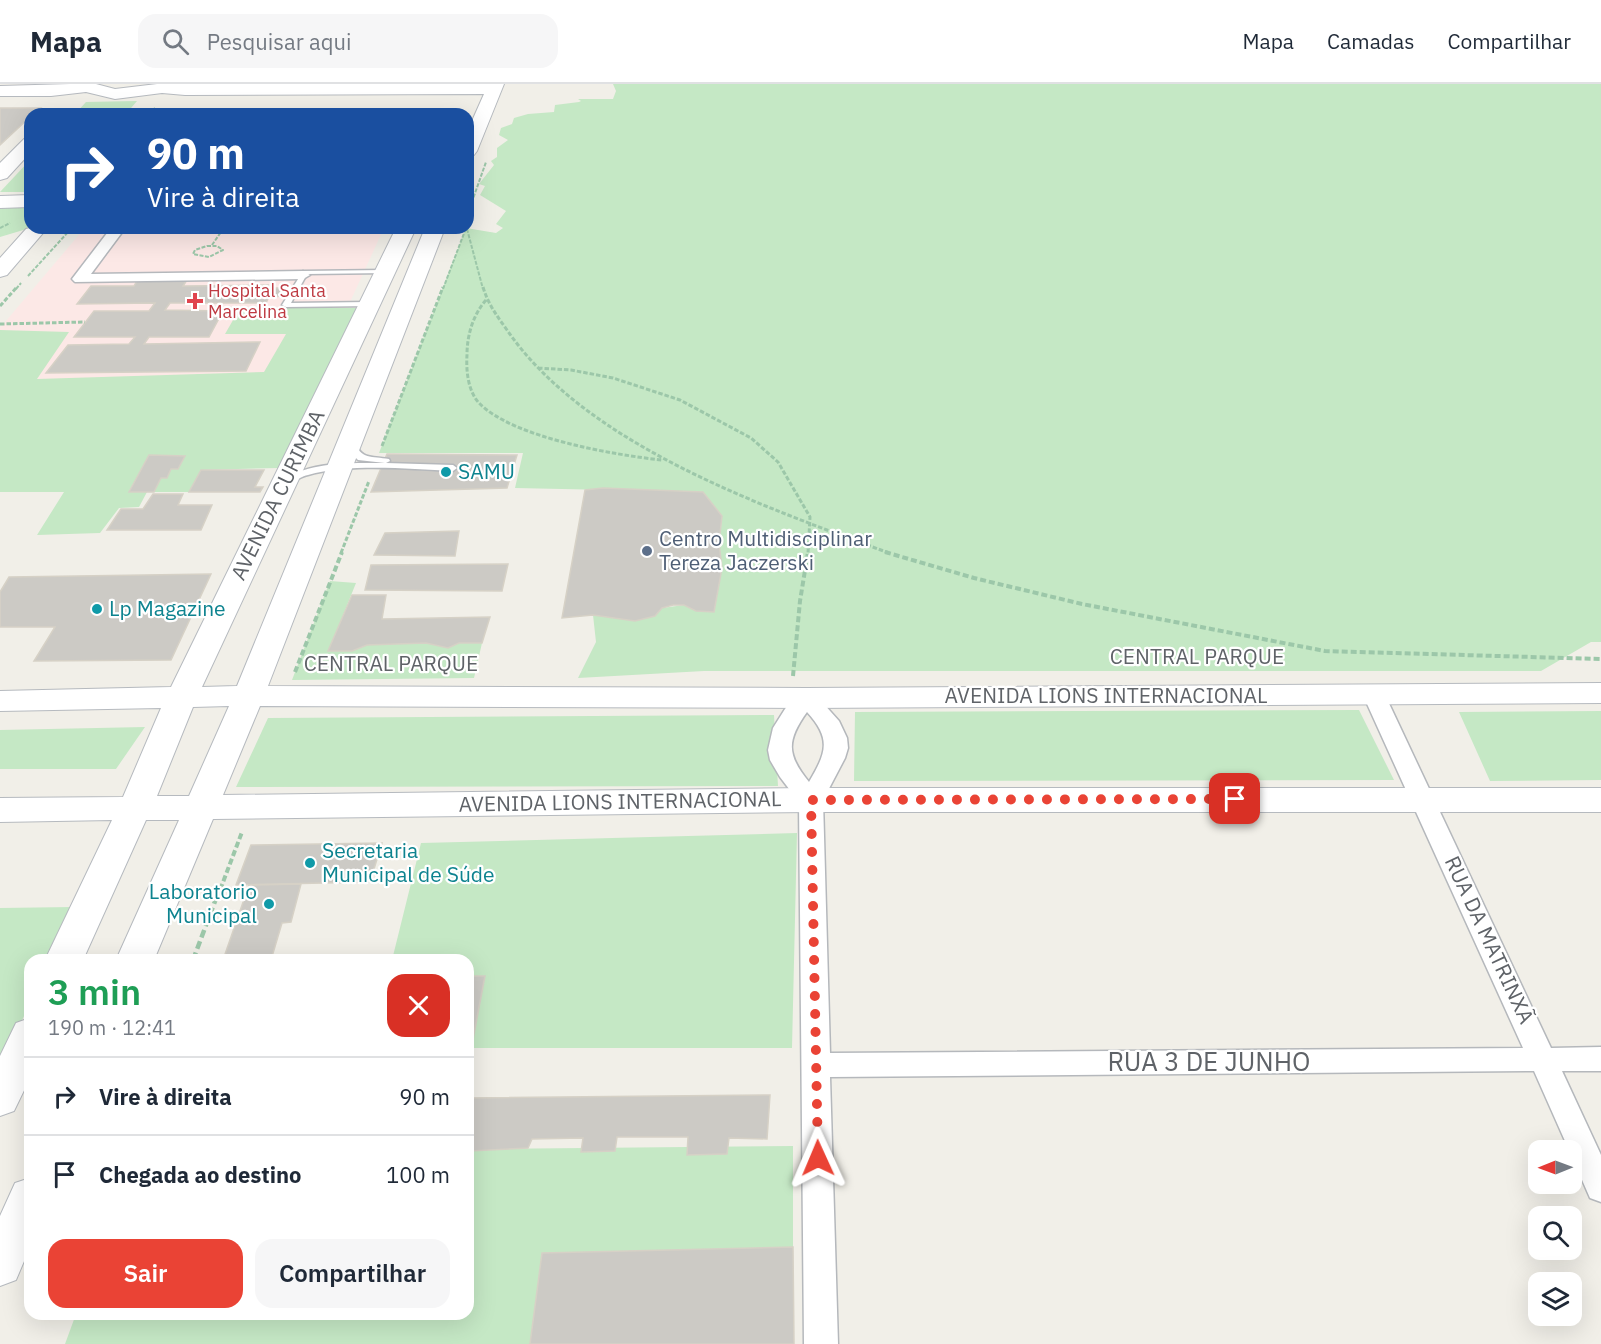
<!DOCTYPE html>
<html lang="pt">
<head>
<meta charset="utf-8">
<style>
  :root { --surface:#fff; --page:#f6f6f7; --text:#1f2937; --muted:#747a83; --line:#e0e1e3; --accent:#ea4335 }
  body { margin:0; font-family:"IBM Plex Sans",sans-serif; background:var(--page); color:var(--text); height:100vh; display:flex; flex-direction:column; font-size:22px; white-space:nowrap }
  * { box-sizing:border-box; margin:0 }
  p { font-size:20px; color:var(--muted) }
  .icon { flex:none; width:33px; height:33px; fill:none; stroke:currentColor; stroke-width:2; stroke-linecap:round; stroke-linejoin:round }
  .map { position:relative; flex:1; overflow:hidden }
  .side { position:absolute; left:24px; top:870px; width:450px; height:366px; display:flex; flex-direction:column; background:var(--surface); border-radius:18px; box-shadow:0 6px 24px #0002 }
  .side>* { flex:none }
  .top-card { position:absolute; left:24px; top:24px; width:450px; height:126px; border-radius:18px; box-shadow:0 6px 24px #0002; background:#1a4fa0; color:#fff; overflow:hidden }
  .needle { width:39px; rotate:269deg }
  .tools { position:absolute; left:1528px; top:1056px; display:grid; gap:12px }
  .tools a { display:grid; place-items:center; width:54px; height:54px; border-radius:12px; background:var(--surface); box-shadow:0 6px 24px #0002; font-size:30px }
  .pin { position:absolute; display:grid; place-items:center; width:51px; height:51px; color:#fff; margin:-26px; border-radius:12px; box-shadow:0 3px 9px #0006 }
  .me { position:absolute; width:66px; margin:-33px; rotate:359deg; stroke-linejoin:round; filter:drop-shadow(0 0 4px #0008) }
  .turn { display:flex; align-items:center; gap:21px; height:126px; padding:0 24px; font-size:27px }
  .turn .icon { width:78px; height:78px; stroke-width:2.5 }
  .turn b { display:block; font-size:42px; line-height:51px }
  .round { display:grid; place-items:center; flex:none; width:63px; height:63px; border-radius:18px; background:var(--page) }
  .overview { display:flex; align-items:center; justify-content:space-between; height:102px; padding:0 24px }
  h1 { font-size:36px; font-weight:600; line-height:45px; color:#1e9e55 }
  .button { display:flex; gap:12px; margin-top:auto; padding:12px 24px }
  .button a { flex:1; height:69px; border-radius:18px; background:var(--accent); color:#fff; font-size:24px; font-weight:600; line-height:69px; text-align:center }
  .button a+a { background:var(--page); color:var(--text) }
  ul { padding:0; list-style:none }
  li { display:flex; align-items:center; gap:18px; height:78px; padding:0 24px; border-top:2px solid var(--line) }
  li div { flex:1 }
  li b { display:block; font-size:22px }
  li em { font-style:normal }
  header { display:flex; align-items:center; gap:36px; box-sizing:border-box; height:84px; padding:0 30px; background:var(--surface); border-bottom:2px solid var(--line) }
  header strong { font-size:28px }
  nav { display:flex; gap:33px; margin-inline-start:auto; font-size:21px }
  .search { width:420px; height:54px; background:var(--page); display:flex; align-items:center; gap:15px; box-sizing:border-box; padding:0 21px; border-radius:18px; color:var(--muted); font-size:22px }
  .map>svg:first-child { display:block }
  .medical { fill:#fce8e6 }
  .green { fill:#c5e8c5 }
  .building { fill:#cccac5; stroke:#d6d1c6; stroke-width:1.5 }
  .lines { fill:none; stroke-linecap:round; stroke-linejoin:round }
  .lane-casing { stroke:#b5b8bc; stroke-width:3 }
  .street-casing { stroke:#b5b8bc; stroke-width:3 }
  .secondary-casing { stroke:#b6babf; stroke-width:2 }
  .path-far3 { stroke:#9cc7a9; stroke-width:2; stroke-dasharray:4 1.5; stroke-linecap:butt }
  .path-far2 { stroke:#9cc7a9; stroke-width:3; stroke-dasharray:4.5 2; stroke-linecap:butt }
  .path-far1 { stroke:#9cc7a9; stroke-width:4; stroke-dasharray:6 3; stroke-linecap:butt }
  .path { stroke:#9cc7a9; stroke-width:4.5; stroke-dasharray:8 4; stroke-linecap:butt }
  .lane { fill:#fff; fill-rule:evenodd }
  .street { fill:#fff; fill-rule:evenodd }
  .secondary { fill:#fff; fill-rule:evenodd }
  .route { stroke:#ea4335; stroke-width:10; stroke-dasharray:0 18 }
  .health-dot { fill:#e0444e; stroke:#fff; stroke-width:2 }
  .culture-dot { fill:#0f9aa8; stroke:#fff; stroke-width:2 }
  .service-dot { fill:#5c6f8a; stroke:#fff; stroke-width:2 }
  .labels { text-anchor:middle; stroke-width:4.5; stroke-linejoin:round; paint-order:stroke }
  .far-health-label { font-size:18px; fill:#be3a42; stroke:#fff; text-anchor:start }
  .culture-label { font-size:21px; fill:#0d838f; stroke:#fff; text-anchor:start }
  .street-label { font-size:21px; fill:#5f6368; stroke:#fff }
  .service-label { font-size:21px; fill:#4e5e75; stroke:#fff; text-anchor:start }
  .near-street-label { font-size:26px; fill:#5f6368; stroke:#fff }
</style>
</head>
<body>
<header>
<strong>Mapa</strong>
<div class="search"><svg class="icon" aria-label="search" viewBox="0 0 24 24"><circle cx="10" cy="10" r="6"/><path d="M15 15l6 6"/></svg>Pesquisar aqui</div>
<nav><a>Mapa</a><a>Camadas</a><a>Compartilhar</a></nav>
</header>
<div class="map">
<svg width="1601" height="1260" viewBox="0 0 1601 1260">
  <rect width="100%" height="100%" fill="#f1efe8"/>
  <path class="medical" d="M216,144H384L311,303L0,305V244L83,146Z"/>
  <path class="green" d="M613,0H1601V558H1591L1541,587H704L578,594L596,558L593,531L635,537L662,524L684,521L714,528L722,432L703,408L515,404L523,369H379L466,144L496,149L503,144L496,140L506,127L480,111L485,102L479,100L494,81L491,77L497,73V64L508,56L499,51L501,44L512,40L514,34L528,30L554,28L555,21L579,18L581,17L578,15H613L616,7Z
    M137,17L126,30H75L86,18Z
    M30,76V108H0Z
    M0,121L30,122V144L0,153Z
    M240,224H358L278,384L201,386L189,408H154L161,394H167L171,385L149,371L129,407L147,408L139,423L119,424L100,449L37,451L64,408H0V246L69,248L37,295L264,288L286,250H225Z
    M330,497L356,499L329,566L352,567L367,561L426,559L448,564L459,559H482L474,594L292,596Z
    M1359,626L1394,696L854,697L855,628Z
    M1601,627V696L1490,697L1459,628Z
    M774,631L778,702L236,703L268,634Z
    M145,643L116,685H0V646Z
    M797,749L792,964H471L485,892H468V876H392L421,759Z
    M73,823L49,876H30V919L2,980H0V824Z
    M793,1062V1163L541,1176L530,1260H65L76,1230H468V1065Z"/>
  <path class="building" d="M0,24H40L30,30V33L0,61Z
    M191,190L183,202L268,201L266,204H289L284,212L269,213L266,219H170L165,226L223,227L209,253H149L144,260L260,258L246,287L46,289L68,261L129,260L135,253H74L94,227H149L155,219L77,220L91,202H134L138,195Z
    M387,370L517,371L507,404L371,408Z
    M149,371L185,372L178,385H171L167,394H161L154,408H129Z
    M201,386H264L255,403H263L260,408H189Z
    M603,404L703,408L722,432L719,459L722,484L714,528L696,527L684,521H673L662,524L655,532L635,537L593,531L562,534L585,406Z
    M153,410H183L178,421H212L201,446H107L121,425H143Z
    M459,447L455,472L374,471L385,449Z
    M508,480L502,507L365,506L371,481Z
    M211,490L171,576L34,577L55,543H0V508L9,493Z
    M352,511H386L382,535L490,533L482,559H459L448,564L426,559L367,561L352,567H328Z
    M382,759L370,798L236,801L251,761Z
    M301,800L291,838L282,839L271,876H223L249,801Z
    M468,892H485L468,982Z
    M468,892H485L474,949H468Z
    M770,1011L767,1055L729,1054L727,1070L687,1071L688,1053H617L615,1067L581,1068L583,1054L532,1055L528,1064L469,1067L471,1055H468V1014Z
    M793,1163L794,1260H530L542,1169Z"/>
  <g class="lines">
    <defs>
      <path id="lane" d="M385,186L388,188L387,189L307,190L291,219L369,218H372V222L286,223L282,221L303,187Z
        M349,357H355C360,376 372,372 389,375L390,377L386,379L453,381L457,384L453,387C409,385 350,379 308,391C302,392 297,396 291,398L287,395C309,377 358,379 385,379L358,376L348,366Z"/>
      <path id="street" d="M111,144H121L123,147L91,190L303,187L310,191L303,195L75,198L72,195Z
        M1374,604L1382,606L1385,611L1551,964L1601,963V987H1562L1601,1071V1118L1590,1114L1572,1073V1066H1569L1534,987L830,993L838,1260H804L799,718L780,693L770,676L768,666L773,644L785,625L798,609L806,607L814,609L839,637L847,654L848,664L845,674L823,716L830,969L1523,964L1363,611L1366,606ZM807,628C832,655 826,669 809,698C787,671 786,657 807,628Z"/>
      <path id="secondary" d="M70,0H96L115,5L157,0H504L477,67L474,71L468,72V46L484,10L185,11L162,9L115,15L86,8L51,12H0V2Z
        M30,54V69L7,94L0,96V79L24,55Z
        M30,111V123L0,124V112Z
        M30,144L40,145L43,149L7,191L0,193V174L26,145Z
        M396,144H416L202,603L237,602L425,144H445L268,602L806,604L1601,599V619L806,624L260,622L223,711L811,704H1601V728H811L213,735L154,876H116L179,736H146L83,876H45L112,736L0,738V714L123,713L161,624L0,627V607L171,603ZM229,622L189,712H157L193,623Z
        M30,934V994L14,1027L0,1032V972L16,939Z
        M30,1094V1163L16,1196L0,1202V1132L15,1099Z"/>
    </defs>
    <use href="#lane" class="lane-casing"/>
    <use href="#street" class="street-casing"/>
    <use href="#secondary" class="secondary-casing"/>
    <path class="path-far3" d="M87,30L97,25
      M150,30L155,24
      M468,129L486,78
      M0,144L10,139
      M467,145L483,205
      M134,147H379
      M212,161L221,148
      M207,162H217L223,166L209,173L193,170L195,166Z
      M28,192L69,147L91,146
      M16,205L21,199
      M443,205L466,144"/>
    <path class="path-far2" d="M483,203C488,220 497,232 507,246C586,361 762,422 889,469
      M486,216C473,231 467,251 467,271C466,287 468,307 479,319C513,354 615,371 662,376
      M0,222L17,203
      M0,240L85,238
      M538,284L571,286L613,294L680,316L751,354L778,378L810,433L808,469
      M382,362L443,203
      M341,469L369,397"/>
    <path class="path-far1" d="M885,468L974,494L1082,520L1325,567L1601,575
      M295,588L342,468
      M793,592L800,517L808,468
      M217,814L242,748"/>
    <path class="path" d="M193,876L217,812"/>
    <use href="#lane" class="lane"/>
    <use href="#street" class="street"/>
    <use href="#secondary" class="secondary"/>
  </g>
  <g class="lines">
    <path class="route" d="M818,1074L811,716L1235,715"/>
  </g>
  <path class="health-dot" d="M192 208h6v6h6v6h-6v6h-6v-6h-6v-6h6z"/>
  <g class="culture-dot">
    <circle cx="446" cy="388" r="6"/>
    <circle cx="97" cy="525" r="6"/>
    <circle cx="310" cy="779" r="6"/>
    <circle cx="269" cy="820" r="6"/>
  </g>
  <circle class="service-dot" cx="647" cy="467" r="6"/>
  <g class="labels">
    <g class="far-health-label">
      <text x="208" y="213">Hospital Santa<tspan x="208" dy="21">Marcelina</tspan></text>
    </g>
    <g class="culture-label">
      <text x="458" y="395">SAMU</text>
      <text x="109" y="532">Lp Magazine</text>
      <text x="322" y="774">Secretaria<tspan x="322" dy="24">Municipal de Súde</tspan></text>
      <text x="257" y="815" text-anchor="end">Laboratorio<tspan x="257" dy="24">Municipal</tspan></text>
    </g>
    <g class="street-label">
      <text transform="translate(278 411) rotate(-64)" y="7">AVENIDA CURIMBA</text>
      <text x="1197" y="580">CENTRAL PARQUE</text>
      <text x="391" y="587">CENTRAL PARQUE</text>
      <text x="1106" y="619">AVENIDA LIONS INTERNACIONAL</text>
      <text transform="translate(620 718) rotate(-1)" y="7">AVENIDA LIONS INTERNACIONAL</text>
      <text transform="translate(1489 856) rotate(65)" y="7">RUA DA MATRINXÃ</text>
    </g>
    <g class="service-label">
      <text x="659" y="462">Centro Multidisciplinar<tspan x="659" dy="24">Tereza Jaczerski</tspan></text>
    </g>
    <g class="near-street-label">
      <text x="1209" y="987">RUA 3 DE JUNHO</text>
    </g>
  </g>
</svg>
<div class="tools">
<a><svg class="needle" viewBox="-14 -14 28 28"><path d="M0-13l5 13h-10z" fill="#e53935"/><path d="M0 13l5-13h-10z" fill="#747a83"/></svg></a>
<a><svg class="icon" aria-label="search" viewBox="0 0 24 24"><circle cx="10" cy="10" r="6"/><path d="M15 15l6 6"/></svg></a>
<a><svg class="icon" aria-label="layers" viewBox="0 0 24 24"><path d="M12 4l9 5-9 5-9-5zM3 14l9 5 9-5"/></svg></a>
</div>
<div class="pin" style="left:1235px;top:715px;background:#d93025"><svg class="icon" aria-label="arrive" viewBox="0 0 24 24"><path d="M6 21V4h12l-3 4 3 4H6"/></svg></div>
<svg class="me" style="left:818px;top:1074px" viewBox="-20 -20 40 40"><path d="M0-17L14 15 0 8-14 15z" fill="#ea4335" stroke="#fff" stroke-width="4"/></svg>
<div class="top-card">
<div class="turn"><svg class="icon" aria-label="right" viewBox="0 0 24 24"><path d="M7 20v-9h11M14 6l5 5-5 5"/></svg><div><b>90 m</b>Vire à direita</div></div>
</div>
<section class="side">
<div class="overview"><div><h1>3 min</h1><p>190 m · 12:41</p></div><a class="round" style="background:#d93025;color:#fff"><svg class="icon" aria-label="close" viewBox="0 0 24 24"><path d="M6 6l12 12M18 6L6 18"/></svg></a></div>
<ul>
<li><svg class="icon" aria-label="right" viewBox="0 0 24 24"><path d="M7 20v-9h11M14 6l5 5-5 5"/></svg><div><b>Vire à direita</b></div><em>90 m</em></li>
<li><svg class="icon" aria-label="arrive" viewBox="0 0 24 24"><path d="M6 21V4h12l-3 4 3 4H6"/></svg><div><b>Chegada ao destino</b></div><em>100 m</em></li>
</ul>
<div class="button"><a>Sair</a><a>Compartilhar</a></div>
</section>
</div>
</body>
</html>
